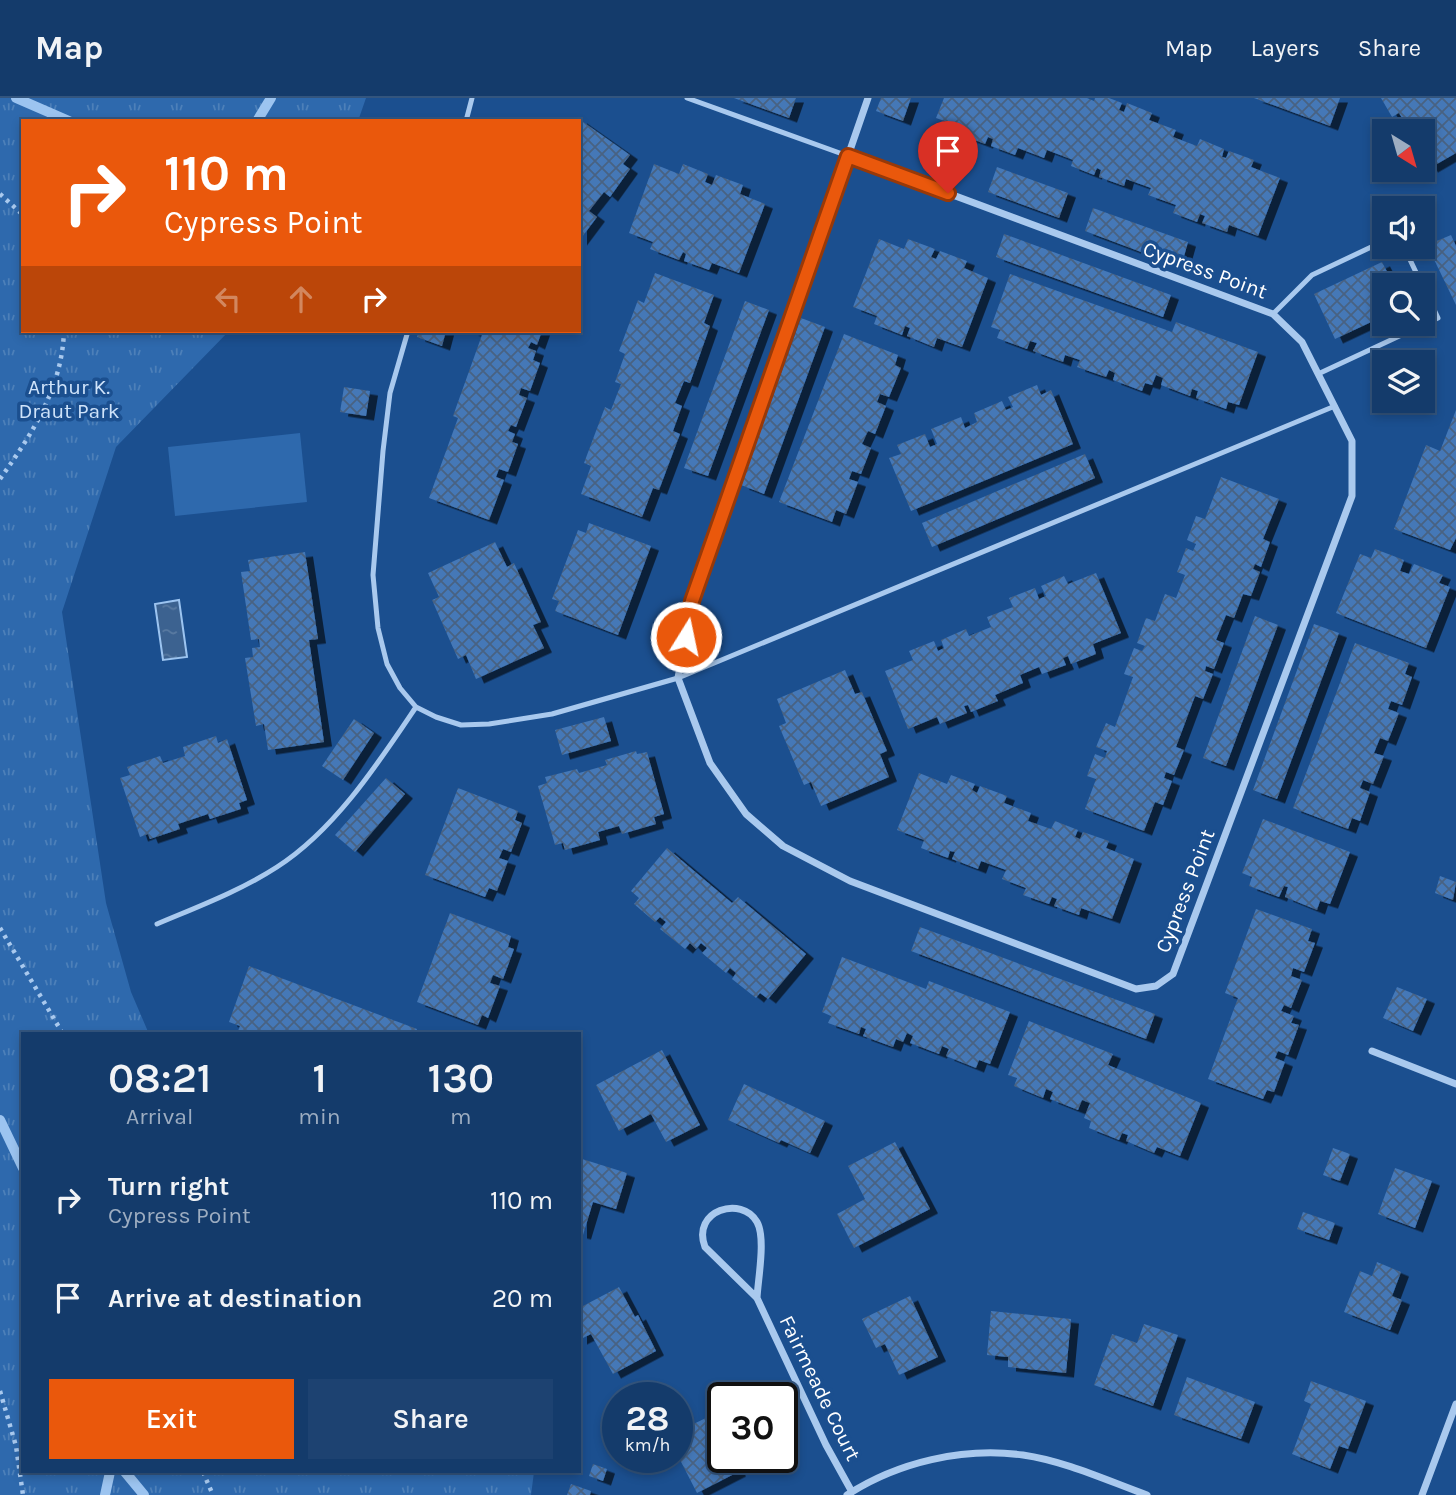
<!DOCTYPE html>
<html lang="en">
<head>
<meta charset="utf-8">
<style>
  :root { --surface:#143b6b; --page:#1d4271; --text:#f1f3f6; --muted:#9dadc1; --line:#33557e; --accent:#ea580c }
  body { margin:0; font-family:Karla,sans-serif; background:var(--page); color:var(--text); height:100vh; display:flex; flex-direction:column; font-size:26px; white-space:nowrap }
  * { box-sizing:border-box; margin:0 }
  p { font-size:23px; color:var(--muted) }
  .icon { flex:none; width:38px; height:38px; fill:none; stroke:currentColor; stroke-width:2; stroke-linecap:round; stroke-linejoin:round }
  .map { position:relative; flex:1; overflow:hidden }
  .drawer { position:absolute; left:21px; top:934px; width:560px; height:441px; display:flex; flex-direction:column; background:var(--surface); border-radius:0px; box-shadow:0 4px 10px #0003,0 0 0 2px var(--line) }
  .drawer>* { flex:none }
  .banner { position:absolute; left:21px; top:21px; width:560px; height:214px; border-radius:0px; box-shadow:0 4px 10px #0003,0 0 0 2px var(--line); background:#ea580c; color:#fff; overflow:hidden }
  .needle { width:46px; rotate:143deg }
  .tools { position:absolute; left:1372px; top:21px; display:grid; gap:14px }
  .tools a { display:grid; place-items:center; width:63px; height:63px; border-radius:0px; background:var(--surface); box-shadow:0 4px 10px #0003,0 0 0 2px var(--line); font-size:35px }
  .speed { position:absolute; left:602px; top:1284px; display:flex; gap:14px; font-size:35px; font-weight:700; text-align:center }
  .speed>* { display:grid; place-content:center; width:91px; height:91px; border-radius:50%; background:var(--surface); box-shadow:0 4px 10px #0003,0 0 0 2px var(--line); line-height:1 }
  .speed small { font-size:18px; font-weight:400 }
  .speed .limit { border:4px solid #111; border-radius:10px; background:#fff; color:#111 }
  .pin { position:absolute; display:grid; place-items:center; width:60px; height:60px; color:#fff; margin:-72px -30px; border-radius:50% 50% 50% 0; rotate:-45deg; box-shadow:0 0 7px #0007 }
  .pin .icon { rotate:45deg }
  .me { position:absolute; width:77px; margin:-38px; rotate:10deg; stroke-linejoin:round; filter:drop-shadow(0 0 5px #0008) }
  .turn { display:flex; align-items:center; gap:24px; height:147px; padding:0 28px; font-size:32px }
  .turn .icon { width:91px; height:91px; stroke-width:2.5 }
  .turn b { display:block; font-size:49px; line-height:60px }
  .lanes { display:flex; align-items:center; height:66px; padding:0 28px; background:#0003; justify-content:center; gap:35px; direction:ltr }
  .lanes .off { opacity:.35 }
  .eta { display:flex; justify-content:space-evenly; align-items:center; height:119px; text-align:center }
  .eta b { font-size:42px; font-weight:600; line-height:49px }
  .action { display:flex; gap:14px; margin-top:auto; padding:14px 28px }
  .action a { flex:1; height:80px; border-radius:0px; background:var(--accent); color:#fff; font-size:28px; font-weight:600; line-height:80px; text-align:center }
  .action a+a { background:var(--page); color:var(--text) }
  ul { padding:0; list-style:none }
  li { display:flex; align-items:center; gap:21px; height:98px; padding:0 28px }
  li div { flex:1 }
  li b { display:block; font-size:26px }
  li em { font-style:normal }
  header { display:flex; align-items:center; gap:42px; box-sizing:border-box; height:98px; padding:0 35px; background:var(--surface); border-bottom:2px solid var(--line) }
  header strong { font-size:33px }
  nav { display:flex; gap:38px; margin-inline-start:auto; font-size:24px }
  .map>svg:first-child { display:block }
  .grass { fill:url(#grass-tufts) }
  .pitch { fill:#2e69ad }
  .water { fill:url(#water-ripples); stroke:#9cc4f0; stroke-width:2 }
  .lines { fill:none; stroke-linecap:round; stroke-linejoin:round }
  .stream { stroke:#9cc4f0; stroke-width:10 }
  .building { fill:url(#building-cross-hatch); filter:url(#shadow) }
  .path { stroke:#a9c9ee; stroke-width:4.5; stroke-dasharray:3.5 5; stroke-linecap:butt }
  .lane { stroke:#a9c9ee; stroke-width:5 }
  .street { stroke:#a9c9ee; stroke-width:7 }
  .route-casing { stroke:#983908; stroke-width:18 }
  .route { stroke:#ea580c; stroke-width:12 }
  .labels { text-anchor:middle; stroke-width:7; stroke-linejoin:round; paint-order:stroke }
  .street-label { font-size:21px; fill:#fff; stroke:#1b4f8f }
  .park-label { font-size:21px; fill:#cfe3fa; stroke:#1b4f8f }
</style>
</head>
<body>
<header>
<strong>Map</strong>
<nav><a>Map</a><a>Layers</a><a>Share</a></nav>
</header>
<div class="map">
<svg width="1456" height="1397" viewBox="0 0 1456 1397">
  <defs>
    <pattern id="grass-tufts" width="24" height="20" patternUnits="userSpaceOnUse" patternTransform="scale(1.75)"><rect width="24" height="20" fill="#2e69ad"/><path d="M3 7l-1-3M5 7V3M7 7l1-3M15 17l-1-3M17 17v-4M19 17l1-3" fill="none" stroke="#4d80b9"/></pattern>
    <pattern id="water-ripples" width="26" height="14" patternUnits="userSpaceOnUse" patternTransform="scale(1.75)"><rect width="26" height="14" fill="#3c6290"/><path d="M2 4q2-2 4 0t4 0M15 11q2-2 4 0t4 0" fill="none" stroke="#597aa1"/></pattern>
    <pattern id="building-cross-hatch" width="8" height="8" patternUnits="userSpaceOnUse" patternTransform="scale(1.75)"><rect width="8" height="8" fill="#4478b7"/><path d="M0 0l8 8M0 8l8-8" fill="none" stroke="#486282"/></pattern>
    <filter id="shadow"><feDropShadow dx="8" dy="4.5" stdDeviation="0" flood-color="#0009"/></filter>
  </defs>
  <rect width="100%" height="100%" fill="#1b4f8f"/>
  <path class="grass" d="M0,0H366L358,23H23V233H229L116,349L62,514L106,805L131,894L149,936H23V1374H534L531,1397H0Z"/>
  <path class="pitch" d="M300,335L307,404L175,418L168,349Z"/>
  <path class="water" d="M179,502L187,559L163,562L155,506Z"/>
  <g class="lines">
    <path class="stream" d="M16,0L69,23
      M257,23L271,0
      M0,1022L23,1070
      M125,1374L144,1397
      M105,1397L110,1374"/>
  </g>
  <path class="building" d="M734,0H796L789,20Z
    M881,0H911L903,23L876,13Z
    M944,0H1087L1094,3L1095,0H1109L1122,5L1119,12L1124,14L1127,5L1152,15L1149,22L1176,32L1173,39L1197,48L1200,41L1224,51L1222,59L1226,60L1229,53L1254,62L1251,69L1280,80L1258,138L1229,127L1227,134L1202,125L1205,118L1200,116L1197,124L1173,115L1176,107L1148,97L1151,90L1126,81L1124,88L1099,79L1101,72L1097,70L1094,77L1071,68L1073,62L1047,52L1044,60L1018,50L1015,57L991,48L993,41L988,39L985,46L961,37L964,30L936,20Z
    M1254,0H1340L1330,28Z
    M1381,0H1456V55L1430,70L1423,58V33H1399L1394,25L1402,20L1399,15L1392,19Z
    M579,21L630,57L623,66L630,71L610,99L604,94L589,113L597,119L579,143Z
    M654,66L679,76L683,66L708,76L705,84L712,87L716,77L743,87L740,96L765,106L739,175L712,165L709,172L684,163L686,156L683,154L679,162L650,151L653,144L629,135Z
    M997,69L1068,95L1059,120L988,94Z
    M1093,110L1188,144L1181,169L1085,133Z
    M1004,136L1171,197L1163,219L996,159Z
    M1451,137L1456,148V207L1427,147Z
    M879,141L904,151L908,141L935,151L931,159L936,161L940,153L967,163L964,170L988,180L962,249L937,240L934,249L907,238L910,230L905,228L902,237L874,226L877,218L853,209Z
    M1382,164L1394,187H1384V218L1335,241L1314,196Z
    M655,175L714,197L704,225L710,228L690,285L684,283L675,305L682,308L673,333L680,336L659,392L653,390L642,419L581,396L591,368L584,365L605,309L611,312L621,286L615,284L625,256L619,253L638,202L644,205Z
    M1010,176L1172,234L1176,224L1258,254L1239,307L1228,304L1226,311L1196,300L1198,293L1192,291L1190,298L1161,287L1163,280L1156,277L1152,287L1145,285L1142,293L1113,282L1115,275L1109,272L1106,279L1077,269L1080,262L1065,257L1063,264L1033,253L1037,245L1030,243L1027,251L997,240L1000,232L991,229Z
    M745,203L769,212L708,378L684,370Z
    M801,220L825,229L764,396L741,387Z
    M419,233H446L442,248L417,239Z
    M470,233H542L537,247L531,244L528,250L536,253L533,262L540,265L530,293L521,290L519,297L527,300L516,329L511,327L508,333L515,336L512,344L518,346L508,374L499,371L496,379L504,382L489,422L429,400L458,320L453,318L482,237Z
    M844,236L898,257L895,267L901,270L889,299L880,296L877,304L886,308L875,336L868,333L862,346L871,350L861,376L852,373L849,381L858,384L846,416L836,412L832,424L779,404Z
    M1037,287L1041,297L1051,292L1073,346L911,413L889,360L901,356L897,347L925,336L930,349L937,346L931,331L961,319L965,330L977,324L974,315L1002,303L1006,312L1013,309L1008,299Z
    M344,289L370,293L366,318L340,314Z
    M1456,312V440L1450,452L1394,431L1426,347L1440,353Z
    M1085,356L1095,380L932,449L922,425Z
    M1221,379L1279,401L1263,441L1270,444L1261,469L1255,466L1253,471L1260,474L1251,498L1243,496L1234,520L1226,517L1216,542L1224,545L1214,571L1206,568L1205,573L1213,576L1203,601L1195,598L1176,649L1184,652L1174,677L1166,674L1164,680L1172,683L1163,707L1155,704L1144,733L1085,711L1096,681L1087,678L1095,656L1105,660L1107,653L1096,649L1106,625L1115,629L1133,579L1124,576L1134,550L1142,553L1145,548L1137,545L1146,520L1155,523L1165,496L1176,500L1185,477L1177,474L1186,450L1193,453L1196,446L1187,442L1196,418L1205,421Z
    M589,425L651,448L618,537L555,513L559,503L552,501L578,432L586,435Z
    M495,444L507,469L514,465L541,524L533,527L544,550L476,581L466,557L458,561L432,502L439,499L428,475Z
    M1375,451L1404,462L1400,473L1409,476L1414,466L1443,477L1439,485L1450,489L1426,550L1336,515L1360,456L1371,460Z
    M305,454L318,541L309,542L324,644L268,652L264,626L256,628L245,560L253,559L252,550L260,549L259,541L251,542L241,474L250,473L248,462Z
    M1096,475L1121,535L1093,546L1096,556L1071,566L1068,558L1063,560L1066,567L1042,576L1039,569L1020,577L1023,585L995,597L998,603L971,614L968,607L964,608L967,615L940,626L937,619L908,631L885,573L913,562L909,553L934,543L938,553L944,550L941,542L966,531L969,538L991,529L987,519L1013,509L1009,500L1035,490L1039,501L1046,498L1041,488L1064,478L1068,486Z
    M1255,518L1278,527L1226,668L1203,660Z
    M1314,526L1339,535L1277,701L1253,692Z
    M1355,545L1409,565L1405,576L1412,579L1402,607L1391,603L1388,611L1399,615L1388,643L1380,640L1374,655L1384,658L1373,686L1363,682L1360,690L1370,694L1360,723L1352,720L1348,731L1293,710Z
    M845,572L855,596L862,594L887,653L880,656L889,679L821,708L811,684L804,687L779,628L786,625L777,601Z
    M604,619L611,643L562,657L555,632Z
    M354,621L374,635L343,682L322,668Z
    M216,638L218,645L227,641L247,702L239,705L241,711L210,721L208,716L178,726L180,731L150,741L148,736L140,739L120,680L130,677L127,669L160,658L163,665L185,658L183,649Z
    M636,653L637,656L647,654L664,716L654,719L656,726L622,736L619,728L598,734L600,742L565,752L563,745L555,747L538,688L547,685L545,679L577,671L579,675L607,667L605,662Z
    M919,675L947,686L951,677L975,686L972,692L977,695L980,688L1007,698L1004,705L1031,715L1028,723L1051,731L1055,723L1078,732L1075,739L1080,741L1083,734L1109,743L1106,750L1134,761L1112,821L1081,810L1079,817L1054,808L1057,801L1052,799L1049,806L1023,797L1026,790L1002,781L1006,772L981,763L978,771L952,761L955,754L950,753L948,760L921,750L924,742L897,732Z
    M386,680L405,696L355,754L335,737Z
    M458,690L518,713L515,722L522,725L511,754L503,751L499,760L508,763L497,793L489,790L485,799L425,777Z
    M1263,721L1350,754L1330,806L1320,803L1317,812L1285,799L1288,789L1284,788L1279,799L1249,788L1252,779L1242,775Z
    M667,750L732,805L738,799L806,856L768,901L760,895L756,900L732,881L736,875L730,870L726,875L702,855L707,850L701,845L696,851L690,845L685,851L660,831L666,824L660,819L655,824L634,806L639,800L631,793Z
    M1440,778L1456,784L1453,802L1435,795Z
    M1256,811L1312,831L1308,843L1315,845L1304,874L1293,870L1291,878L1302,882L1291,910L1284,907L1281,913L1294,918L1291,925L1299,927L1288,957L1278,953L1275,960L1285,964L1274,994L1267,992L1263,1001L1208,981L1238,900L1225,895Z
    M450,815L511,838L508,849L514,851L503,881L493,877L490,885L500,888L488,920L482,917L478,927L417,904Z
    M920,829L1155,916L1146,941L911,853Z
    M842,859L926,891L929,883L1010,914L990,966L979,962L976,970L946,958L949,951L942,948L939,956L910,945L913,938L907,935L903,944L896,941L893,949L863,938L866,931L861,929L859,936L828,925L831,918L822,914Z
    M249,868L417,931L416,936H246L238,933L240,928L229,924Z
    M1397,889L1427,901L1413,933L1383,920Z
    M1029,923L1113,956L1108,967L1201,1005L1180,1058L1157,1049L1154,1055L1126,1043L1128,1037L1122,1035L1119,1042L1089,1030L1091,1023L1084,1020L1090,1005L1082,1002L1078,1012L1050,1001L1053,994L1046,991L1043,1000L1014,988L1017,980L1008,977Z
    M662,952L700,1027L666,1044L651,1016L619,1033L596,987Z
    M744,986L825,1023L810,1055L781,1042L779,1045L728,1022Z
    M895,1044L930,1111L854,1150L837,1116L865,1101L848,1068Z
    M1333,1050L1350,1056L1340,1083L1323,1077Z
    M579,1060L627,1075L616,1111L593,1104L583,1137L579,1136Z
    M1395,1070L1432,1083L1415,1130L1378,1116Z
    M1303,1114L1335,1125L1329,1142L1297,1131Z
    M1377,1164L1401,1174L1392,1198L1402,1202L1390,1232L1344,1214L1360,1173L1372,1178Z
    M619,1189L635,1219L638,1217L656,1253L613,1276L591,1236L579,1242V1202L583,1208Z
    M910,1198L938,1259L899,1277L885,1246L876,1250L862,1221Z
    M991,1213L1071,1221L1066,1275L1008,1269V1259L987,1257Z
    M1144,1226L1178,1237L1153,1308L1094,1287L1112,1236L1137,1245Z
    M1187,1279L1255,1304L1241,1341L1174,1317Z
    M1311,1283L1366,1303L1348,1351L1339,1348L1330,1371L1292,1356L1311,1306L1304,1303Z
    M710,1318L723,1344V1360H731L738,1374L697,1395L677,1356V1334Z
    M593,1366L607,1371L603,1383L589,1378Z
    M571,1386L591,1393L590,1397H567Z"/>
  <g class="lines">
    <path class="path" d="M0,96L23,117
      M0,381C32,336 62,290 64,233
      M0,830L63,936
      M0,1293L16,1348L23,1397
      M203,1374L213,1397"/>
    <path class="lane" d="M687,0L848,58
      M466,23L472,0
      M1404,149L1422,187
      M1273,216L1312,177L1384,143
      M408,233L390,295L383,353L373,477L378,530L387,566L400,590L416,609L436,619L461,627L489,626L552,616L678,580L1335,308
      M1318,276L1438,220L1423,188
      M157,826C197,809 240,793 277,769C335,732 379,664 416,609"/>
    <path class="street" d="M848,58L1273,216L1302,244L1352,343V398L1173,876L1156,888L1136,891L850,783L783,748L746,716L710,665L678,580L692,503L848,58L868,0
      M1372,953L1456,986
      M757,1200C758,1181 766,1140 757,1124C742,1097 691,1112 705,1149L757,1200L826,1347L852,1394
      M847,1397C898,1364 963,1349 1023,1357C1065,1363 1108,1383 1147,1397
      M1422,1397L1456,1306"/>
  </g>
  <g class="lines">
    <defs>
      <path id="route" d="M686,539L692,503L848,58L948,95"/>
    </defs>
    <use href="#route" class="route-casing"/>
    <use href="#route" class="route"/>
  </g>
  <g class="labels">
    <g class="street-label">
      <text transform="translate(1205 172) rotate(20)" y="7">Cypress Point</text>
      <text transform="translate(1185 793) rotate(-69)" y="7">Cypress Point</text>
      <text transform="translate(820 1290) rotate(64)" y="7">Fairmeade Court</text>
    </g>
    <g class="park-label">
      <text x="69" y="296">Arthur K.<tspan x="69" dy="24">Draut Park</tspan></text>
    </g>
  </g>
</svg>
<div class="tools">
<a><svg class="needle" viewBox="-14 -14 28 28"><path d="M0-13l5 13h-10z" fill="#e53935"/><path d="M0 13l5-13h-10z" fill="#9dadc1"/></svg></a>
<a><svg class="icon" aria-label="sound" viewBox="0 0 24 24"><path d="M4 9h4l5-4v14l-5-4H4zM17 9q2 3 0 6"/></svg></a>
<a><svg class="icon" aria-label="search" viewBox="0 0 24 24"><circle cx="10" cy="10" r="6"/><path d="M15 15l6 6"/></svg></a>
<a><svg class="icon" aria-label="layers" viewBox="0 0 24 24"><path d="M12 4l9 5-9 5-9-5zM3 14l9 5 9-5"/></svg></a>
</div>
<div class="speed"><div>28<small>km/h</small></div><div class="limit">30</div></div>
<div class="pin" style="left:948px;top:95px;background:#d93025"><svg class="icon" aria-label="arrive" viewBox="0 0 24 24"><path d="M6 21V4h12l-3 4 3 4H6"/></svg></div>
<svg class="me" style="left:686px;top:539px" viewBox="-20 -20 40 40"><circle r="17" fill="#ea580c" stroke="#fff" stroke-width="3"/><path d="M0-11L8 9 0 5-8 9z" fill="#fff"/></svg>
<div class="banner">
<div class="turn"><svg class="icon" aria-label="right" viewBox="0 0 24 24"><path d="M7 20v-9h11M14 6l5 5-5 5"/></svg><div><b>110 m</b>Cypress Point</div></div>
<div class="lanes"><svg class="icon off" aria-label="left" viewBox="0 0 24 24"><path d="M17 20v-9H6M10 6l-5 5 5 5"/></svg><svg class="icon off" aria-label="ahead" viewBox="0 0 24 24"><path d="M12 20V5M6 11l6-6 6 6"/></svg><svg class="icon" aria-label="right" viewBox="0 0 24 24"><path d="M7 20v-9h11M14 6l5 5-5 5"/></svg></div>
</div>
<section class="drawer">
<div class="eta">
<div><b>08:21</b><p>Arrival</p></div>
<div><b>1</b><p>min</p></div>
<div><b>130</b><p>m</p></div>
</div>
<ul>
<li><svg class="icon" aria-label="right" viewBox="0 0 24 24"><path d="M7 20v-9h11M14 6l5 5-5 5"/></svg><div><b>Turn right</b><p>Cypress Point</p></div><em>110 m</em></li>
<li><svg class="icon" aria-label="arrive" viewBox="0 0 24 24"><path d="M6 21V4h12l-3 4 3 4H6"/></svg><div><b>Arrive at destination</b></div><em>20 m</em></li>
</ul>
<div class="action"><a>Exit</a><a>Share</a></div>
</section>
</div>
</body>
</html>
